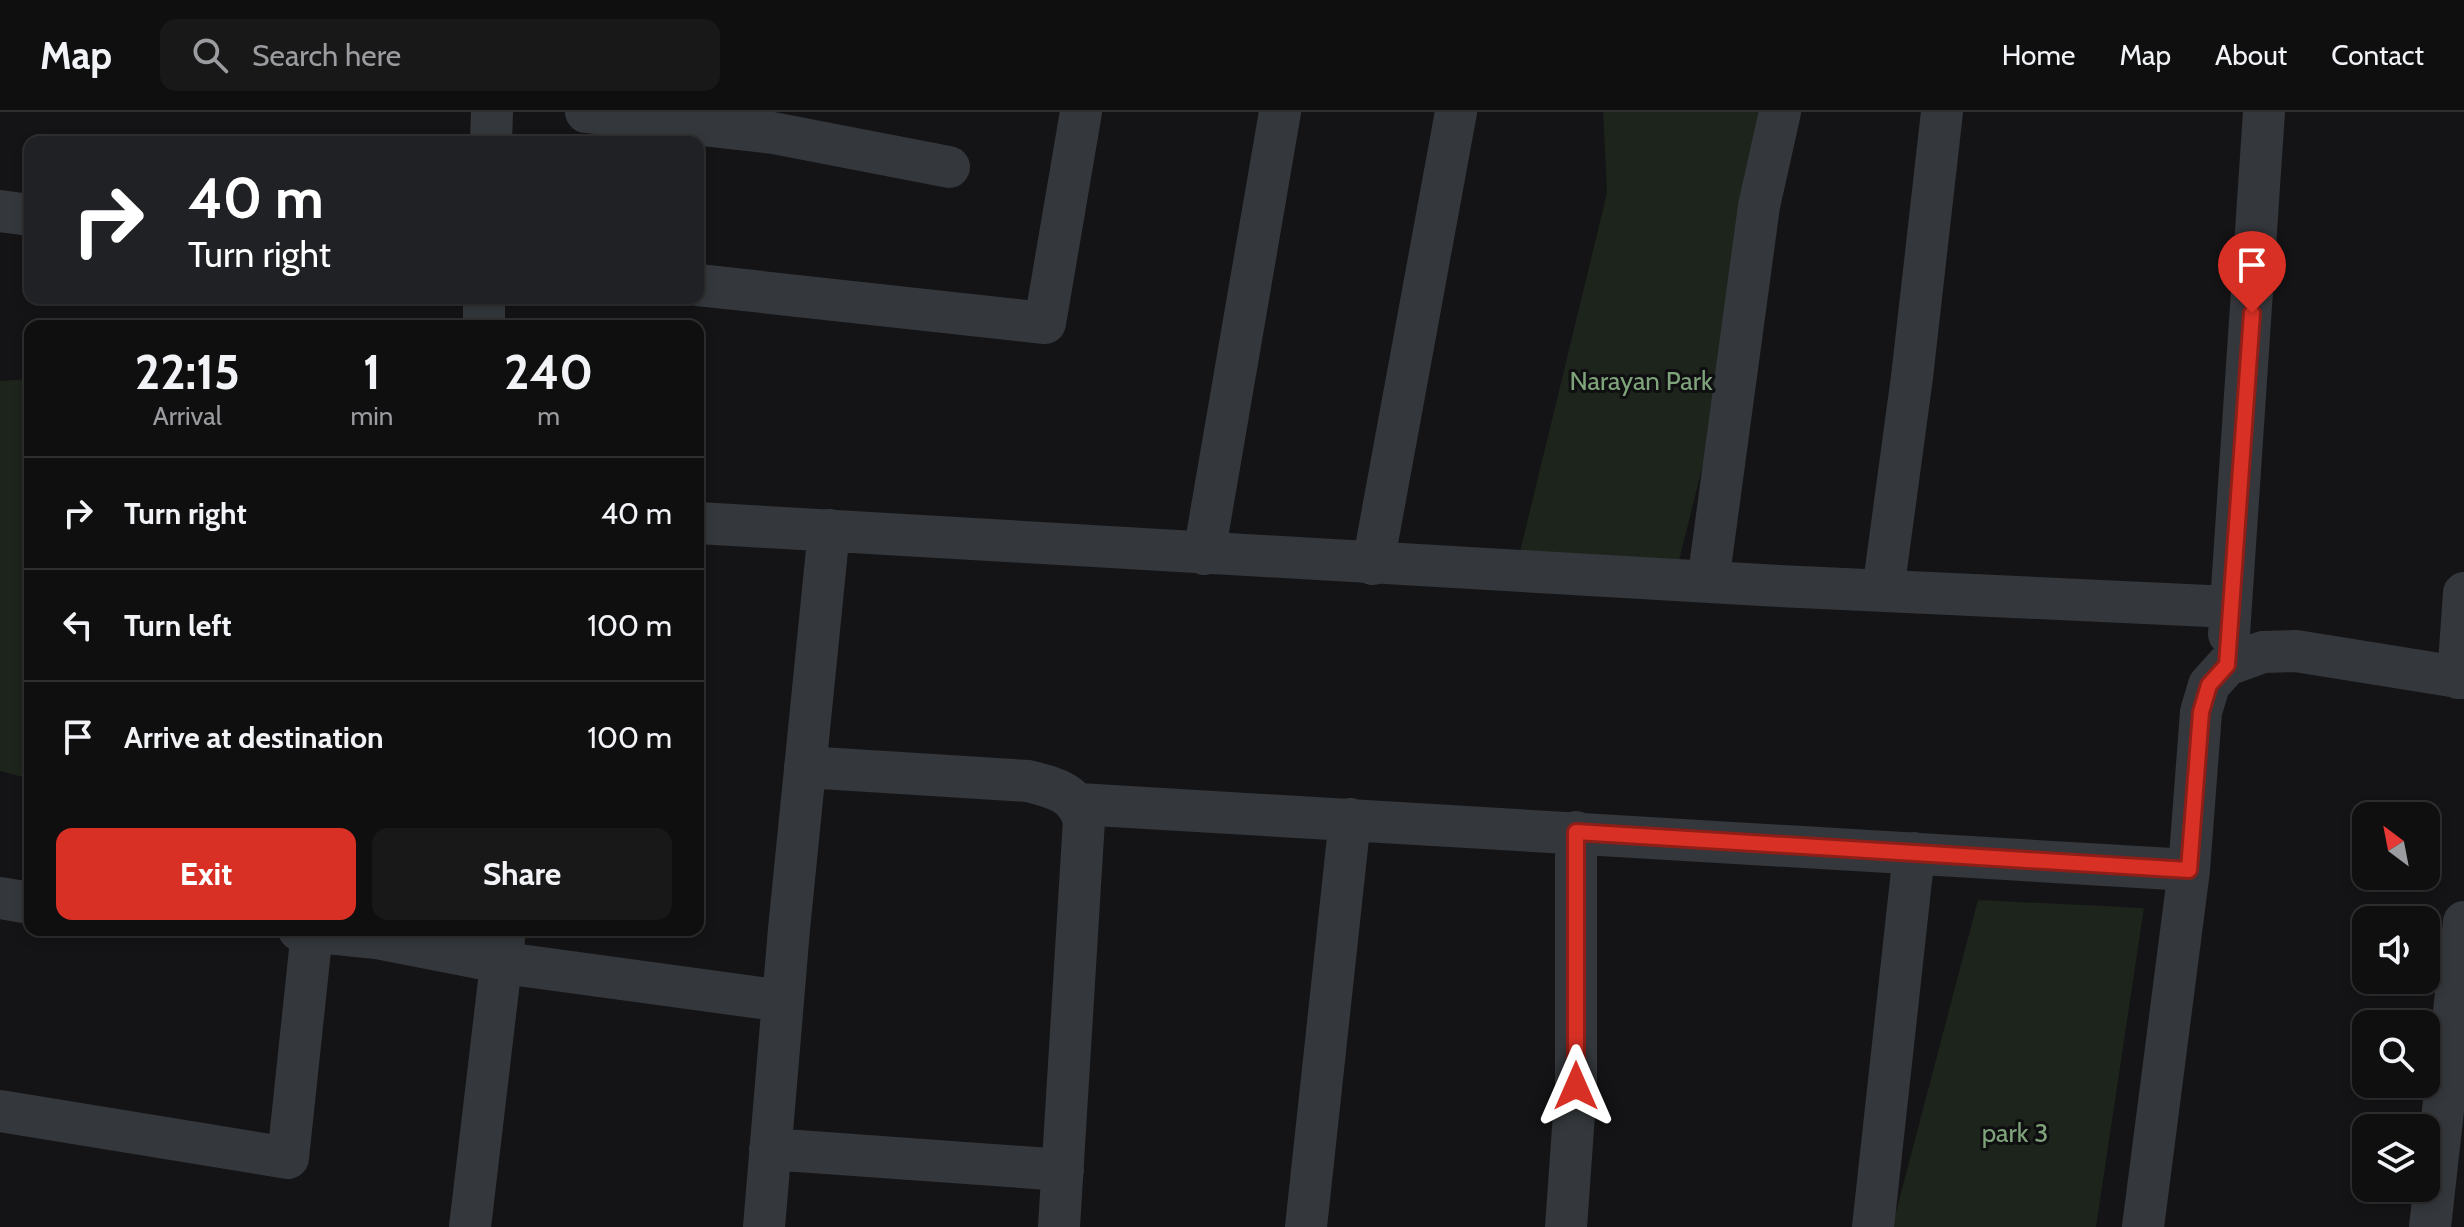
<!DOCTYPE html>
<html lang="en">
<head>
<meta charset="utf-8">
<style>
  :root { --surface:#0f0f10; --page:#181819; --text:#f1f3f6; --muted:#9b9c9f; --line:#2f2f30; --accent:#d93025 }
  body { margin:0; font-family:Cabin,sans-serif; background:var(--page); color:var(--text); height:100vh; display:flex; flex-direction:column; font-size:30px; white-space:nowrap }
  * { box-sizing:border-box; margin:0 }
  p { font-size:26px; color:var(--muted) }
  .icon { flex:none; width:44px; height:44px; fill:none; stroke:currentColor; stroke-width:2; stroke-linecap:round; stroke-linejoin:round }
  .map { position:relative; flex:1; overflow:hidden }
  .drawer { position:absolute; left:24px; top:208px; width:680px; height:616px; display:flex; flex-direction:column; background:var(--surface); border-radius:16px; box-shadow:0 4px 12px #0003,0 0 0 2px var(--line) }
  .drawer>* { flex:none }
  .guide { position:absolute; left:24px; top:24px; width:680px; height:168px; border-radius:16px; box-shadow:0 4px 12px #0003,0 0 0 2px var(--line); background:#202124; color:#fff; overflow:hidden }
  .needle { width:52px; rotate:328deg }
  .controls { position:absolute; left:2352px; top:690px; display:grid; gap:16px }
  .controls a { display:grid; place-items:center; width:88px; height:88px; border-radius:16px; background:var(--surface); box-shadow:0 4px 12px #0003,0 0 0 2px var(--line); font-size:40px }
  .pin { position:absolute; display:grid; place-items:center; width:68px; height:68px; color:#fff; margin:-82px -34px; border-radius:50% 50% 50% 0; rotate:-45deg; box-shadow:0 0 8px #0007 }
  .pin .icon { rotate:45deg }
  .me { position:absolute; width:88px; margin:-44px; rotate:0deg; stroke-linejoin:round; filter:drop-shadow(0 0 6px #0008) }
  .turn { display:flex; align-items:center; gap:28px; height:168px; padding:0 32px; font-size:36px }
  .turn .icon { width:104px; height:104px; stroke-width:2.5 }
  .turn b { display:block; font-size:56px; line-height:68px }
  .eta { display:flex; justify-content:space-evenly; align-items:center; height:136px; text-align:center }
  .eta b { font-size:48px; font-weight:800; line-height:56px }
  .primary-button { display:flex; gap:16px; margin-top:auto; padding:16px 32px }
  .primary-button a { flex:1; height:92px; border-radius:16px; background:var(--accent); color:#fff; font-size:32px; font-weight:800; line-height:92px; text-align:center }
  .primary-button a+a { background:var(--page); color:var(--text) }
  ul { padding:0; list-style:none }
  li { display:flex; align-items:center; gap:24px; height:112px; padding:0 32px; border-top:2px solid var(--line) }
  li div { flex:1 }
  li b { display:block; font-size:30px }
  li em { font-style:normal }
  header { display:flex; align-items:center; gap:48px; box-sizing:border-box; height:112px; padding:0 40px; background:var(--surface); border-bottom:2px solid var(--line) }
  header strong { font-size:38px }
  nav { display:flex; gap:44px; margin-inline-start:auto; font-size:28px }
  .search { width:560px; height:72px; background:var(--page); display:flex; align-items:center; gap:20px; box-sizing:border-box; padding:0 28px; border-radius:16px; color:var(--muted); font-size:30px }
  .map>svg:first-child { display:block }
  .green { fill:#1c241b }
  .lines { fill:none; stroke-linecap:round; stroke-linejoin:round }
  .minor { stroke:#34373b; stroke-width:42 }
  .route-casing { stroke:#8d1f18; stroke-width:20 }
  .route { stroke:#d93025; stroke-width:14 }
  .labels { text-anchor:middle; stroke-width:6; stroke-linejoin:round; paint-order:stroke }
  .park-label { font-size:26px; fill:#7fa37a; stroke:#0f0f11 }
</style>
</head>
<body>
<header>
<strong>Map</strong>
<div class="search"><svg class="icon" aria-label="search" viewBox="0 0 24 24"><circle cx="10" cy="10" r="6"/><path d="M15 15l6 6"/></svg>Search here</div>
<nav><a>Home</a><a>Map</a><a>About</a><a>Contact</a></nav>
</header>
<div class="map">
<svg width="2464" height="1115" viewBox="0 0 2464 1115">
  <rect width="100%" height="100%" fill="#141416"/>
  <path class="green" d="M1603,0H1768L1728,253L1674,468L1518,448L1607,81Z
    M30,267V667L0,659V269Z
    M1978,788L2144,796L2096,1115H1892Z"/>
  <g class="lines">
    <path class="minor" d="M586,0L773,21L949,55
      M491,30L492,0
      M0,99L30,103
      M698,173L1045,211L1081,0
      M484,214V186
      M698,411L1779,474L2230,495
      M1204,442L1280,0
      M1373,452L1456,0
      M1708,470L1759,94L1780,0
      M1883,479L1912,265L1942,0
      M2229,522L2264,0
      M2458,566L2464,481
      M805,655L1028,669C1055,676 1075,680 1084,708L1059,1115
      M1079,692L2189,758
      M0,786L30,791
      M299,818L376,826L504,851L783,889
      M0,999L288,1046L312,819
      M770,1037L1063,1058
      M470,1115L505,818
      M764,1115L789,817L829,418
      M1306,1115L1350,707
      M1566,1115L1576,974V720
      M1873,1115L1914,741
      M2143,1115L2189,758L2201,600L2209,573L2227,553L2263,540L2296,539L2464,566
      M2430,1115L2464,810"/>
  </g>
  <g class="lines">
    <defs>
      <path id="route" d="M1576,974V720L2189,758L2201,600L2209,573L2227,553L2252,201"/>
    </defs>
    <use href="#route" class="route-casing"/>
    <use href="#route" class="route"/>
  </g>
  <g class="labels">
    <g class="park-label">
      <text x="1641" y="278">Narayan Park</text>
      <text x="2015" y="1030">park 3</text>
    </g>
  </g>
</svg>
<div class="controls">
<a><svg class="needle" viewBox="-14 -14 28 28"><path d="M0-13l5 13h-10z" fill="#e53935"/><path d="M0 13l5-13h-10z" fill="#9b9c9f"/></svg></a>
<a><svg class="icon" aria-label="sound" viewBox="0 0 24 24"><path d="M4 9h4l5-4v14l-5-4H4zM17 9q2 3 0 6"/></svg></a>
<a><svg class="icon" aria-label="search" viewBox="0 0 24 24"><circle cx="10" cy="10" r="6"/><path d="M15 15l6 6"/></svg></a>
<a><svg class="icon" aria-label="layers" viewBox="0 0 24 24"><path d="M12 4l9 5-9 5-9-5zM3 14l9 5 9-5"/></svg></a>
</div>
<div class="pin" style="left:2252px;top:201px;background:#d93025"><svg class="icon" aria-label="arrive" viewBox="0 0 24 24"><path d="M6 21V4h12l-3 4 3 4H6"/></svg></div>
<svg class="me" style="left:1576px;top:974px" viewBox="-20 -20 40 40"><path d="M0-17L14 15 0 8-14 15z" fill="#d93025" stroke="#fff" stroke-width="4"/></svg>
<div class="guide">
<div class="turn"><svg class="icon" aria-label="right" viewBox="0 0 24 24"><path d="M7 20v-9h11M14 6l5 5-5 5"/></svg><div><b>40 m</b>Turn right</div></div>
</div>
<section class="drawer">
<div class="eta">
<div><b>22:15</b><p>Arrival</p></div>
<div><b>1</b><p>min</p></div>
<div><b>240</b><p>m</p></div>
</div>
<ul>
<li><svg class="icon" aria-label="right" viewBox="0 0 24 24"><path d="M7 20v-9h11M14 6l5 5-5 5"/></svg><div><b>Turn right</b></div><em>40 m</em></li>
<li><svg class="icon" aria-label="left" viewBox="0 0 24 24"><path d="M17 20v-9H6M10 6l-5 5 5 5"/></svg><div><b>Turn left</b></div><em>100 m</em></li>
<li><svg class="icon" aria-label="arrive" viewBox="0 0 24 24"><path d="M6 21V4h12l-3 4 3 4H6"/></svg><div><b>Arrive at destination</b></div><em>100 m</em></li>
</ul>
<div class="primary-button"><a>Exit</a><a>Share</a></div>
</section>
</div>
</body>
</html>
